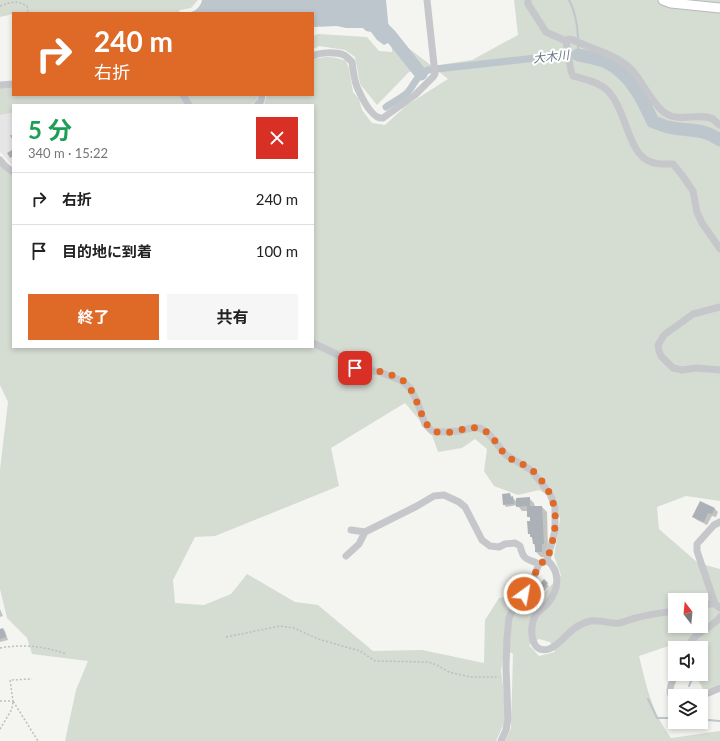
<!DOCTYPE html>
<html lang="ja">
<head>
<meta charset="utf-8">
<style>
  :root { --surface:#fff; --page:#f6f6f6; --text:#222; --muted:#767676; --line:#e0e0e0; --accent:#df6a27 }
  body { margin:0; font-family:Lato,"Noto Sans JP",sans-serif; background:var(--page); color:var(--text); height:100vh; display:flex; flex-direction:column; font-size:15px; white-space:nowrap }
  * { box-sizing:border-box; margin:0 }
  p { font-size:13px; color:var(--muted) }
  .icon { flex:none; width:22px; height:22px; fill:none; stroke:currentColor; stroke-width:2; stroke-linecap:round; stroke-linejoin:round }
  .map { position:relative; flex:1; overflow:hidden }
  .side { position:absolute; left:12px; top:104px; width:302px; height:244px; display:flex; flex-direction:column; background:var(--surface); border-radius:0px; box-shadow:0 2px 6px #0003 }
  .side>* { flex:none }
  .banner { position:absolute; left:12px; top:12px; width:302px; height:84px; border-radius:0px; box-shadow:0 2px 6px #0003; background:#df6a27; color:#fff; overflow:hidden }
  .needle { width:26px; rotate:344deg }
  .buttons { position:absolute; left:668px; top:593px; display:grid; gap:8px }
  .buttons a { display:grid; place-items:center; width:40px; height:40px; border-radius:0px; background:var(--surface); box-shadow:0 2px 6px #0003; font-size:20px }
  .pin { position:absolute; display:grid; place-items:center; width:34px; height:34px; color:#fff; margin:-17px; border-radius:8px; box-shadow:0 2px 6px #0006 }
  .me { position:absolute; width:44px; margin:-22px; rotate:32deg; stroke-linejoin:round; filter:drop-shadow(0 0 3px #0008) }
  .turn { display:flex; align-items:center; gap:14px; height:84px; padding:0 16px; font-size:18px }
  .turn .icon { width:52px; height:52px; stroke-width:2.5 }
  .turn b { display:block; font-size:28px; line-height:34px }
  .round { display:grid; place-items:center; flex:none; width:42px; height:42px; border-radius:0px; background:var(--page) }
  .summary { display:flex; align-items:center; justify-content:space-between; height:68px; padding:0 16px }
  h1 { font-size:24px; font-weight:700; line-height:30px; color:#1e9e55 }
  .primary-button { display:flex; gap:8px; margin-top:auto; padding:8px 16px }
  .primary-button a { flex:1; height:46px; border-radius:0px; background:var(--accent); color:#fff; font-size:16px; font-weight:700; line-height:46px; text-align:center }
  .primary-button a+a { background:var(--page); color:var(--text) }
  ul { padding:0; list-style:none }
  li { display:flex; align-items:center; gap:12px; height:52px; padding:0 16px; border-top:1px solid var(--line) }
  li div { flex:1 }
  li b { display:block; font-size:15px }
  li em { font-style:normal }
  .map>svg:first-child { display:block }
  .built { fill:#e5e6e5 }
  .green { fill:#d5dcd2; fill-rule:evenodd }
  .water { fill:#bec6cd }
  .shadow { fill:#0003 }
  .lines { fill:none; stroke-linecap:round; stroke-linejoin:round }
  .stream { stroke:#bec6cd; stroke-width:2 }
  .canal { stroke:#bec6cd; stroke-width:7 }
  .river { stroke:#bec6cd; stroke-width:13 }
  .building { fill:#abb1b7 }
  .major-casing { stroke:#b5b8bd; stroke-width:11 }
  .path { stroke:#bcbec0; stroke-width:1.5; stroke-dasharray:2 2; stroke-linecap:butt }
  .minor { stroke:#c5c7cb; stroke-width:7 }
  .major { stroke:#fff; stroke-width:9 }
  .route { stroke:#df6a27; stroke-width:7; stroke-dasharray:0 12.6 }
  .labels { text-anchor:middle; stroke-width:4; stroke-linejoin:round; paint-order:stroke }
  .water-label { font-size:12px; font-style:italic; fill:#657985; stroke:#fff }
</style>
</head>
<body>
<div class="map">
<svg width="720" height="741" viewBox="0 0 720 741">
  <rect width="100%" height="100%" fill="#f4f5f1"/>
  <path class="built" d="M12,113L13,115V166L0,152V115Z"/>
  <path class="green" d="M0,0H198L191,8L180,10L178,13H13V14L0,17Z
    M514,0H720V501L686,496L657,507L659,529L698,563L720,569V684L704,691L695,674H701V648H695V645L683,641L639,656C647,688 651,710 671,738L720,731V741H505L511,728L513,654L505,649L501,670L505,703V721L496,741H65L76,690L88,661L32,654L27,638L7,618L0,589V469L8,402L0,385V164L13,175V347H313V105H264L267,95H313V60C324,55 335,57 346,61L349,69L353,92L359,99L362,110L372,123L385,125L407,105L448,79L432,66L409,72L377,105L360,84L355,57L345,50L319,46L313,49V36L318,34L367,37L379,51L392,52L391,35L432,66L472,60L518,35ZM405,403L432,435L438,452L462,448L475,439L487,449L484,471L494,486L518,495L539,490L556,500L560,519L554,556L561,575L535,602L520,594L499,598L485,620L484,663L422,650L373,651L318,605L295,602L247,574L231,594L204,605L175,603L173,580L195,537L215,536L339,486L331,448ZM675,600H701V626H675ZM539,639L550,642L555,652L539,656L529,645Z
    M0,85L13,87V95H258L257,100L251,105H13V115L12,113L0,115Z"/>
  <path class="water" d="M202,0H386L390,42L384,45L377,40L371,32L366,31L363,28H346L337,26L313,27V13H184C193,13 200,9 202,0Z"/>
  <path class="shadow" d="M10,135H13V138H11Z
    M510,495L517,502L529,498L534,503L535,507H542L547,512L548,549H546L547,557H541L536,552L533,539L529,533L531,519L528,516V511H522L517,505L506,507L504,504Z
    M714,508L718,512L716,517L712,516L707,525L697,520L693,517Z
    M544,581L549,586L537,599L532,595Z
    M0,609L3,616L0,617Z
    M3,629L5,631L8,640L0,642V630Z"/>
  <g class="lines">
    <path class="stream" d="M569,0C575,11 578,27 578,39
      M578,44V55
      M701,670L707,666
      M689,686L694,674
      M648,699L657,718H675
      M708,720L720,721"/>
    <path class="canal" d="M386,107C393,102 402,98 408,92C416,82 416,76 428,70L545,57L578,55"/>
    <path class="river" d="M377,22L390,35L421,74
      M578,55C588,57 600,59 608,63C631,75 643,100 653,122C658,123 663,126 668,127C689,132 701,127 720,140"/>
  </g>
  <path class="building" d="M12,150L13,156L10,158L7,153Z
    M510,493L511,497L513,496L514,504L503,505L502,494Z
    M530,497V506H542L544,544H542V552H535V544H533L532,537H530V534H528L527,521H530V517H527V506L516,507V498Z
    M700,501L715,508L712,514L708,513L704,522L692,517Z
    M544,579L548,583L534,598L530,595Z
    M3,628L6,637L0,639V629Z"/>
  <g class="lines">
    <defs>
      <path id="major" d="M663,0L671,3L720,8"/>
    </defs>
    <use href="#major" class="major-casing"/>
    <path class="path" d="M0,6C11,2 17,0 27,6L28,13
      M226,637L280,626L294,628L318,639L360,651L375,661L428,662L437,665L449,672L470,677H499
      M0,648C24,644 43,646 67,654
      M0,701H13L10,680L32,679
      M0,729L12,709L13,701L38,741"/>
    <path class="minor" d="M528,0V4L546,32L566,41
      M313,56C320,52 336,52 344,55C347,57 350,60 352,62C353,70 354,79 357,87C361,96 372,120 383,118L415,95L433,77L435,74L427,0
      M0,85L13,84
      M183,95L189,105
      M257,105L261,101L262,95
      M720,125C718,124 715,121 713,119C699,112 679,123 665,113C653,105 643,83 633,71C617,54 593,50 573,40L569,39L566,41L571,71L573,76C584,79 599,82 607,90C627,109 627,154 651,162C658,165 666,164 673,164L682,175L693,191L697,212L702,223L720,249
      M0,160L5,166L13,172
      M720,307L693,314L664,335L658,345L659,351L661,356L673,368L682,370L696,368L720,370
      M313,343L336,354L355,368L380,372L402,381L410,388L417,401L425,424L432,431L441,432L459,431L471,428H480L488,433L506,455L531,470L550,494L555,507V531L547,560L539,564L531,584L513,609L509,618L507,638L506,667L508,719L506,730L501,741
      M720,522L714,525L697,544V551L715,604L720,608
      M351,530L365,532
      M346,556L359,544L365,532L417,506L434,496L444,495L459,502L465,507L482,540L490,546L499,547L505,544L515,543L520,546C524,561 526,558 539,564
      M547,560C561,572 559,589 548,603C544,608 538,611 535,616C529,627 530,655 549,649C561,645 568,630 580,625C585,622 592,620 598,621C605,621 611,624 619,623C625,622 630,619 636,618C649,614 662,613 675,611
      M701,606L709,604H715
      M688,648C693,632 711,629 720,617
      M701,696L720,688
      M675,700C666,693 671,683 676,674"/>
    <use href="#major" class="major"/>
  </g>
  <g class="lines">
    <path class="route" d="M355,368C370,369 388,372 402,380C410,385 415,397 418,405C422,414 424,423 431,429C444,440 468,423 481,429C493,433 497,447 506,455C513,462 524,463 532,470C561,498 559,524 547,560L539,564L531,584L524,594"/>
  </g>
  <g class="labels">
    <g class="water-label">
      <text transform="translate(551 57) rotate(-6)" y="4">大木川</text>
    </g>
  </g>
</svg>
<div class="buttons">
<a><svg class="needle" viewBox="-14 -14 28 28"><path d="M0-13l5 13h-10z" fill="#e53935"/><path d="M0 13l5-13h-10z" fill="#767676"/></svg></a>
<a><svg class="icon" aria-label="sound" viewBox="0 0 24 24"><path d="M4 9h4l5-4v14l-5-4H4zM17 9q2 3 0 6"/></svg></a>
<a><svg class="icon" aria-label="layers" viewBox="0 0 24 24"><path d="M12 4l9 5-9 5-9-5zM3 14l9 5 9-5"/></svg></a>
</div>
<div class="pin" style="left:355px;top:368px;background:#d93025"><svg class="icon" aria-label="arrive" viewBox="0 0 24 24"><path d="M6 21V4h12l-3 4 3 4H6"/></svg></div>
<svg class="me" style="left:524px;top:594px" viewBox="-20 -20 40 40"><circle r="17" fill="#df6a27" stroke="#fff" stroke-width="3"/><path d="M0-11L8 9 0 5-8 9z" fill="#fff"/></svg>
<div class="banner">
<div class="turn"><svg class="icon" aria-label="right" viewBox="0 0 24 24"><path d="M7 20v-9h11M14 6l5 5-5 5"/></svg><div><b>240 m</b>右折</div></div>
</div>
<section class="side">
<div class="summary"><div><h1>5 分</h1><p>340 m · 15:22</p></div><a class="round" style="background:#d93025;color:#fff"><svg class="icon" aria-label="close" viewBox="0 0 24 24"><path d="M6 6l12 12M18 6L6 18"/></svg></a></div>
<ul>
<li><svg class="icon" aria-label="right" viewBox="0 0 24 24"><path d="M7 20v-9h11M14 6l5 5-5 5"/></svg><div><b>右折</b></div><em>240 m</em></li>
<li><svg class="icon" aria-label="arrive" viewBox="0 0 24 24"><path d="M6 21V4h12l-3 4 3 4H6"/></svg><div><b>目的地に到着</b></div><em>100 m</em></li>
</ul>
<div class="primary-button"><a>終了</a><a>共有</a></div>
</section>
</div>
</body>
</html>
